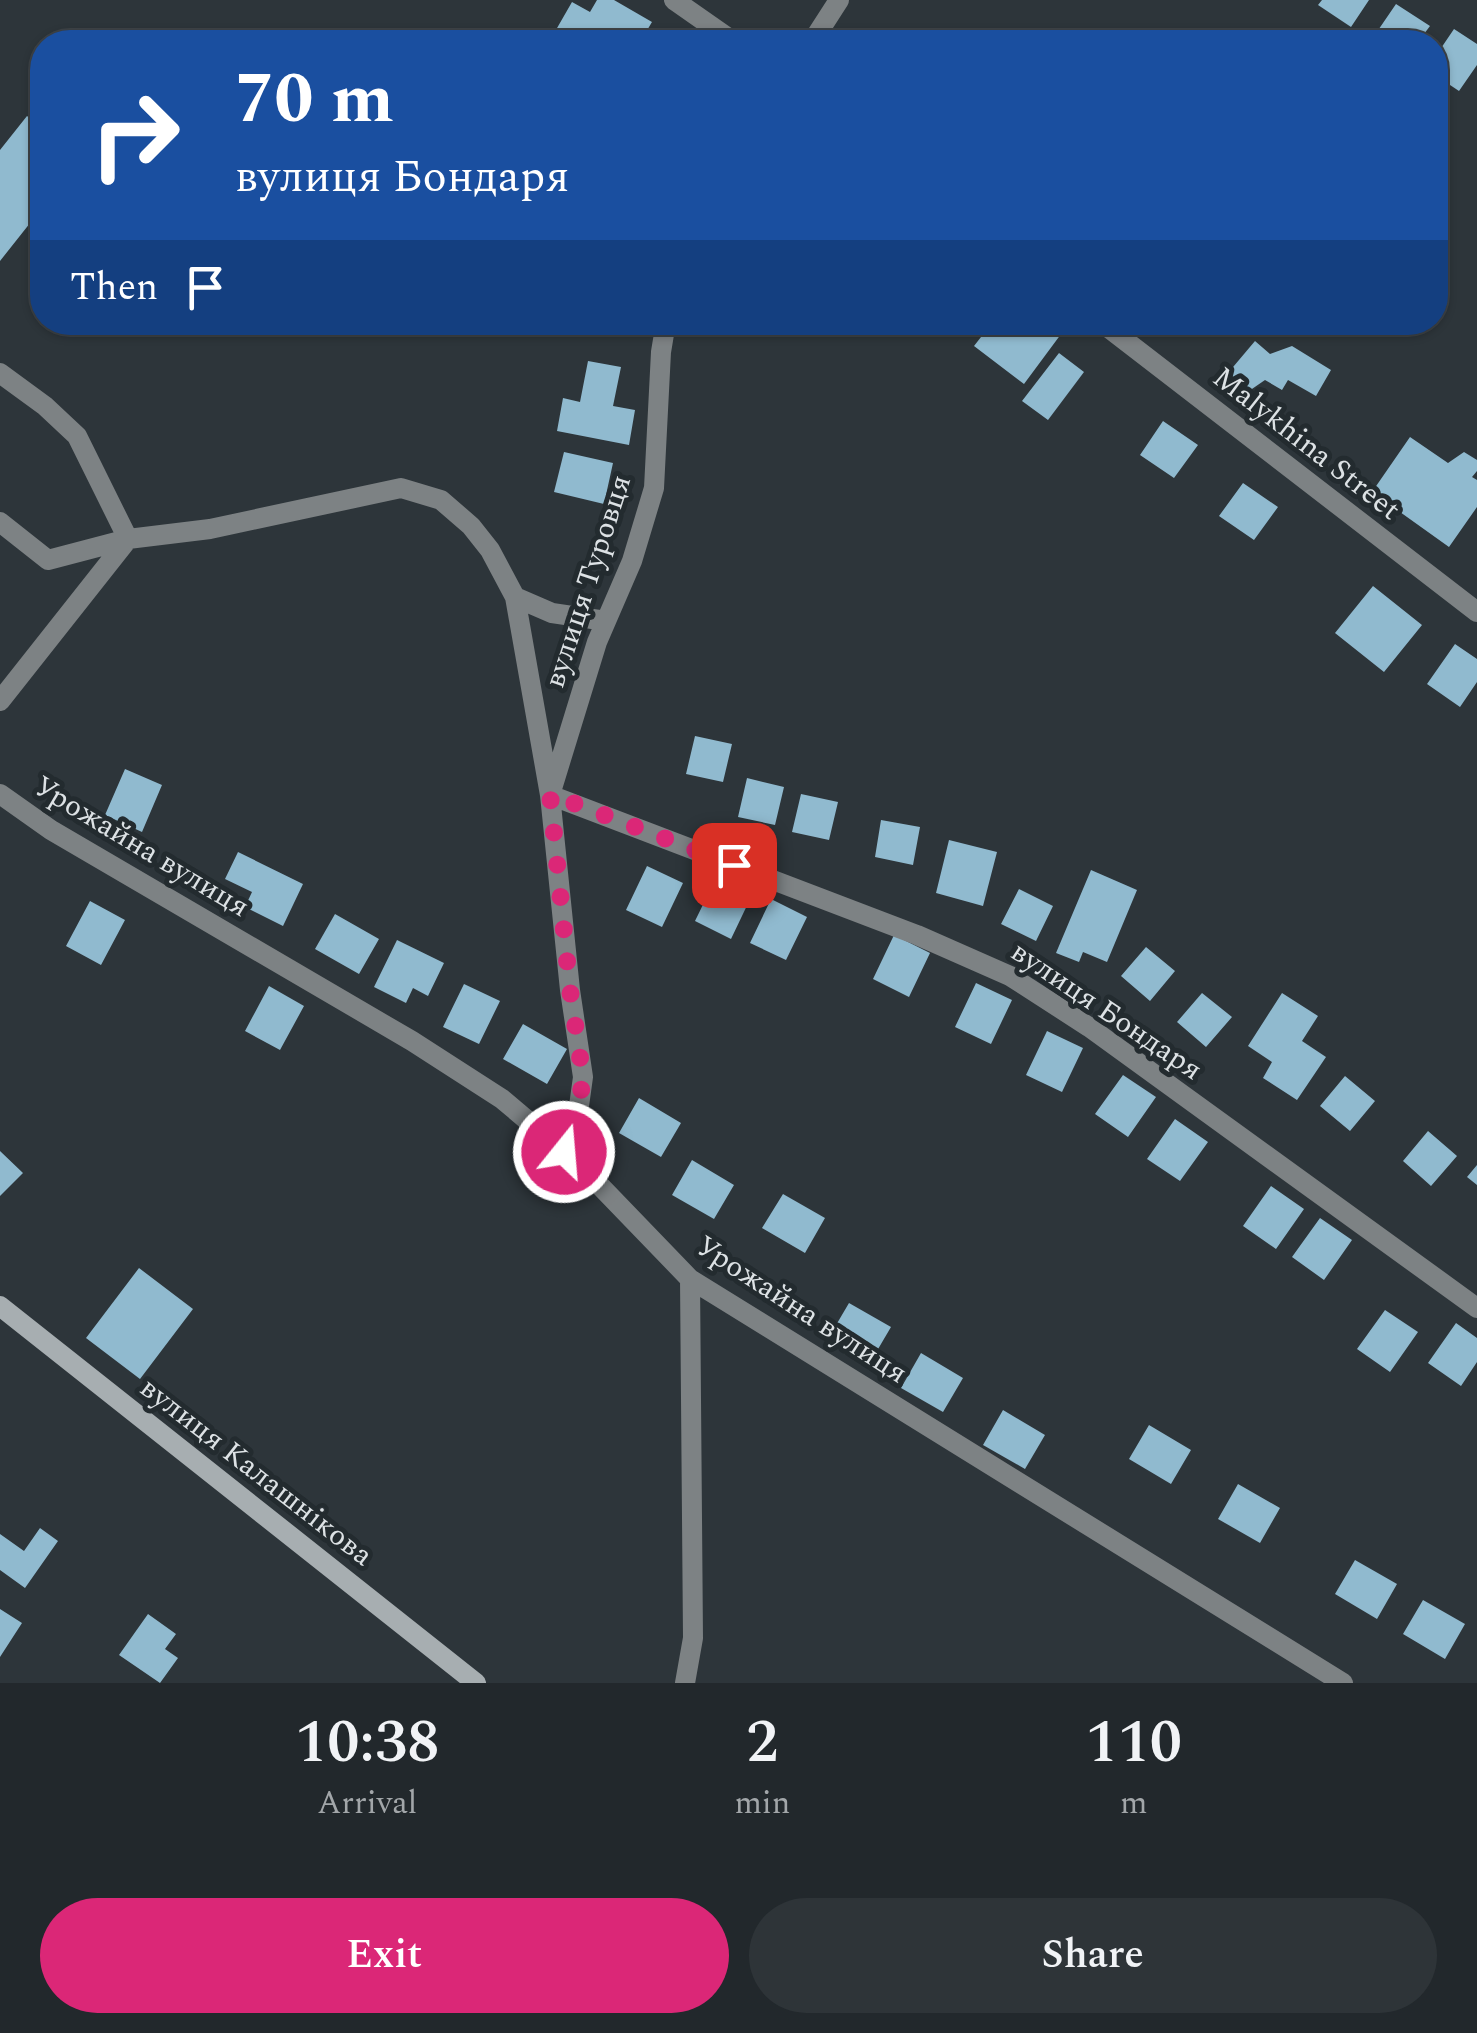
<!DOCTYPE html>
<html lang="en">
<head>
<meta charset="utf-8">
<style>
  :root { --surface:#22282c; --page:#2e3438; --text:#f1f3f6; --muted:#a2a6a9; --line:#3f4448; --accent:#db2777 }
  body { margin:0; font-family:Spectral,serif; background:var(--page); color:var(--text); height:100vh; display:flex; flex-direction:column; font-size:38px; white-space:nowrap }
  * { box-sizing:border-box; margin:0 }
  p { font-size:32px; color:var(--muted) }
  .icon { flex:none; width:55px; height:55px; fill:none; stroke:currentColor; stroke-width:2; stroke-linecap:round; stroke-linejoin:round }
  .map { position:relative; height:1683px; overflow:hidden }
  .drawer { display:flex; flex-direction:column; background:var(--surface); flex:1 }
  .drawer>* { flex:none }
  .banner { position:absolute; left:30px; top:30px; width:1418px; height:305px; border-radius:40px; box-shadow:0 2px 8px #0004,0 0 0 2px var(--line); background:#1a4fa0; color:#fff; overflow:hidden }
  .pin { position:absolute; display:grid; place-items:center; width:85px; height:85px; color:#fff; margin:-42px; border-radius:20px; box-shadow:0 5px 15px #0006 }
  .me { position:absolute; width:110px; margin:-55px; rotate:17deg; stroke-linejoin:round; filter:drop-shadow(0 0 8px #0008) }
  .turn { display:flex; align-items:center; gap:35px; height:210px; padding:0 40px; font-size:45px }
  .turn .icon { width:130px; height:130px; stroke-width:2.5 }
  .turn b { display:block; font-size:70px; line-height:85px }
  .then { display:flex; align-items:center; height:95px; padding:0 40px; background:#0003; gap:20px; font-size:38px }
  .eta { display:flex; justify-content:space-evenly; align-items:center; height:170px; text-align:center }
  .eta b { font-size:60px; font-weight:600; line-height:70px }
  .primary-button { display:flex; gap:20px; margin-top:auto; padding:20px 40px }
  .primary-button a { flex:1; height:115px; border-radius:60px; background:var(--accent); color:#fff; font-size:40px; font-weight:600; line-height:115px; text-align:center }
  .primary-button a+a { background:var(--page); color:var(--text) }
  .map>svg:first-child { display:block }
  .building { fill:#90bacf }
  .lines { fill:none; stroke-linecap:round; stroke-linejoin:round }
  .street { stroke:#7d8284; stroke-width:20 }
  .secondary { stroke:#a7aeb1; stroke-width:20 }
  .route { stroke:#db2777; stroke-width:18; stroke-dasharray:0 32.4 }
  .labels { text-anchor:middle; stroke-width:10; stroke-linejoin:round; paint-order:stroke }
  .street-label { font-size:30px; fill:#dde2e5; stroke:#232b2f }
</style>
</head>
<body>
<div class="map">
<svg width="1477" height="1683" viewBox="0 0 1477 1683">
  <rect width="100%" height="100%" fill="#2d353a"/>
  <path class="building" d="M597,0H614L652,22L640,42H549L572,2L590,12Z
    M1322,0H1369L1351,27L1318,5Z
    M1396,4L1430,26L1418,42H1370Z
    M1454,29L1477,44V65L1459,91L1435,75V57Z
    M861,32L876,42H854Z
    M27,116L42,128V208L0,261V150Z
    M434,322H455L448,332Z
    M981,322H1062L1067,326L1024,384L974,346L988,328Z
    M1200,322H1223L1214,334Z
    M1255,341L1270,354L1292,346L1331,370L1316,396L1288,380L1282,390L1265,380L1249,391L1228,373Z
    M1059,353L1084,372L1048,420L1022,401Z
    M588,361L621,367L613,406L635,410L629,445L557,431L563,398L580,402Z
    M1163,421L1198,445L1174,478L1140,455Z
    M1410,437L1448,463L1464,452L1477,460V471L1472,477L1477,480V507L1449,547L1372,492Z
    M564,452L613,463L604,504L554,492Z
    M1243,483L1278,507L1254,540L1219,516Z
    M1373,586L1422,625L1384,672L1335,633Z
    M1455,644L1477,659V682L1460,707L1427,684Z
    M695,736L732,744L723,782L686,774Z
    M125,769L162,785L142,832L105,815Z
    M747,778L784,787L775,825L738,817Z
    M801,794L838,802L829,840L792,832Z
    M881,820L920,827L913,865L875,857Z
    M949,840L997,852L983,906L936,893Z
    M238,852L303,884L283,926L245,907L252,892L225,879Z
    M647,866L683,883L662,927L626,910Z
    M1091,870L1137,890L1107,962L1083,952L1079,962L1056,953Z
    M716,878L752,895L731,939L695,921Z
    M1019,889L1053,906L1036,941L1001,924Z
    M771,899L807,917L786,960L750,943Z
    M90,901L125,920L101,965L66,946Z
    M335,914L379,939L359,974L315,949Z
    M894,935L930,953L909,997L873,979Z
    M397,940L444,963L428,996L413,988L406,1003L374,987Z
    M1146,947L1175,971L1150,1001L1121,976Z
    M976,983L1012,1000L991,1044L955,1027Z
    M464,984L500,1001L479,1044L443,1027Z
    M269,986L304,1006L280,1050L245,1031Z
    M1202,993L1232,1017L1206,1047L1177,1022Z
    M1282,993L1318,1016L1302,1041L1326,1057L1297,1100L1263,1078L1272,1062L1248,1046Z
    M523,1024L567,1049L547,1084L503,1059Z
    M1047,1031L1083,1048L1062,1092L1026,1075Z
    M1123,1075L1156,1097L1128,1137L1095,1114Z
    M1345,1076L1375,1101L1350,1131L1320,1106Z
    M639,1098L681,1123L661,1157L619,1133Z
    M1175,1119L1208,1142L1180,1181L1147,1159Z
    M1428,1131L1457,1156L1431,1186L1403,1161Z
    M0,1151L23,1173L0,1196Z
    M692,1160L734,1185L714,1219L672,1195Z
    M1477,1165V1185L1467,1177Z
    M1271,1186L1304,1209L1276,1249L1243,1226Z
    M783,1194L825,1218L805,1253L762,1228Z
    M1320,1218L1352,1240L1324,1280L1292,1257Z
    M139,1268L193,1309L140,1379L86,1338Z
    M849,1303L891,1327L871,1361L829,1337Z
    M1385,1310L1418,1332L1390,1372L1357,1349Z
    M1456,1323L1477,1338V1362L1461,1386L1428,1363Z
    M921,1353L963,1378L943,1412L901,1388Z
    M1003,1410L1045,1435L1025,1469L983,1445Z
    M1149,1425L1191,1450L1171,1484L1129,1459Z
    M1238,1484L1280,1508L1260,1543L1218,1519Z
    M40,1528L58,1541L25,1588L0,1570V1534L24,1551Z
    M1355,1560L1397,1584L1377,1619L1335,1594Z
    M1423,1600L1465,1624L1445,1659L1403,1634Z
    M0,1609L22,1623L0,1657Z
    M148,1614L176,1634L165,1649L178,1658L160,1683L119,1655Z"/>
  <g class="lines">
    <path class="street" d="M674,0L734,42
      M812,42L839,0
      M666,322L661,352L654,488L632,561L597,642L550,795L917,935L1010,976L1089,1027L1477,1308
      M1101,322L1477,612
      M0,373L45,406L77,436L128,539L0,701
      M0,522L48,560L128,539L210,529L401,488L441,500L471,526L490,550L515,597L550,795L570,990L583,1077L579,1106L564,1151
      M515,597L552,613L606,621
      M0,794L51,830L412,1041L502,1099L580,1165L690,1279L1343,1683
      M685,1683L693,1638L690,1279"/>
    <path class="secondary" d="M0,1306L476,1683"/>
  </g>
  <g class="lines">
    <path class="route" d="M564,1152L579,1106L583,1077L570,990L550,794L734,865"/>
  </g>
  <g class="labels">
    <g class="street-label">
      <text transform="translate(1307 443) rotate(38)" y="10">Malykhina Street</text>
      <text transform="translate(587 581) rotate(-72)" y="10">вулиця Туровця</text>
      <text transform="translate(142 846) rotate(31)" y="10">Урожайна вулиця</text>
      <text transform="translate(1107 1010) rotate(34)" y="10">вулиця Бондаря</text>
      <text transform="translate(802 1309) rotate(33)" y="10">Урожайна вулиця</text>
      <text transform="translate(257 1471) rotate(38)" y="10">вулиця Калашнікова</text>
    </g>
  </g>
</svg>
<div class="pin" style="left:734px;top:865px;background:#d93025"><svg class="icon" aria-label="arrive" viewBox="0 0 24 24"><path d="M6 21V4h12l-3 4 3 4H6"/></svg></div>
<svg class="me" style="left:564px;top:1152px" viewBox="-20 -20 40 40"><circle r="17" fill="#db2777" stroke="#fff" stroke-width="3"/><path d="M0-11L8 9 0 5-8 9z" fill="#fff"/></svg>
<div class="banner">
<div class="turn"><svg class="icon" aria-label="right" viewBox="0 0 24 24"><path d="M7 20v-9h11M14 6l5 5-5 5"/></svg><div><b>70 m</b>вулиця Бондаря</div></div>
<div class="then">Then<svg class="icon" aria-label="arrive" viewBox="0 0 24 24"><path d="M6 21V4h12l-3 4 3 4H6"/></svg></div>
</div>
</div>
<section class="drawer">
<div class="eta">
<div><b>10:38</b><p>Arrival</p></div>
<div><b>2</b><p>min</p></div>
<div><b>110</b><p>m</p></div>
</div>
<div class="primary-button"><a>Exit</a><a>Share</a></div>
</section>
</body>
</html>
